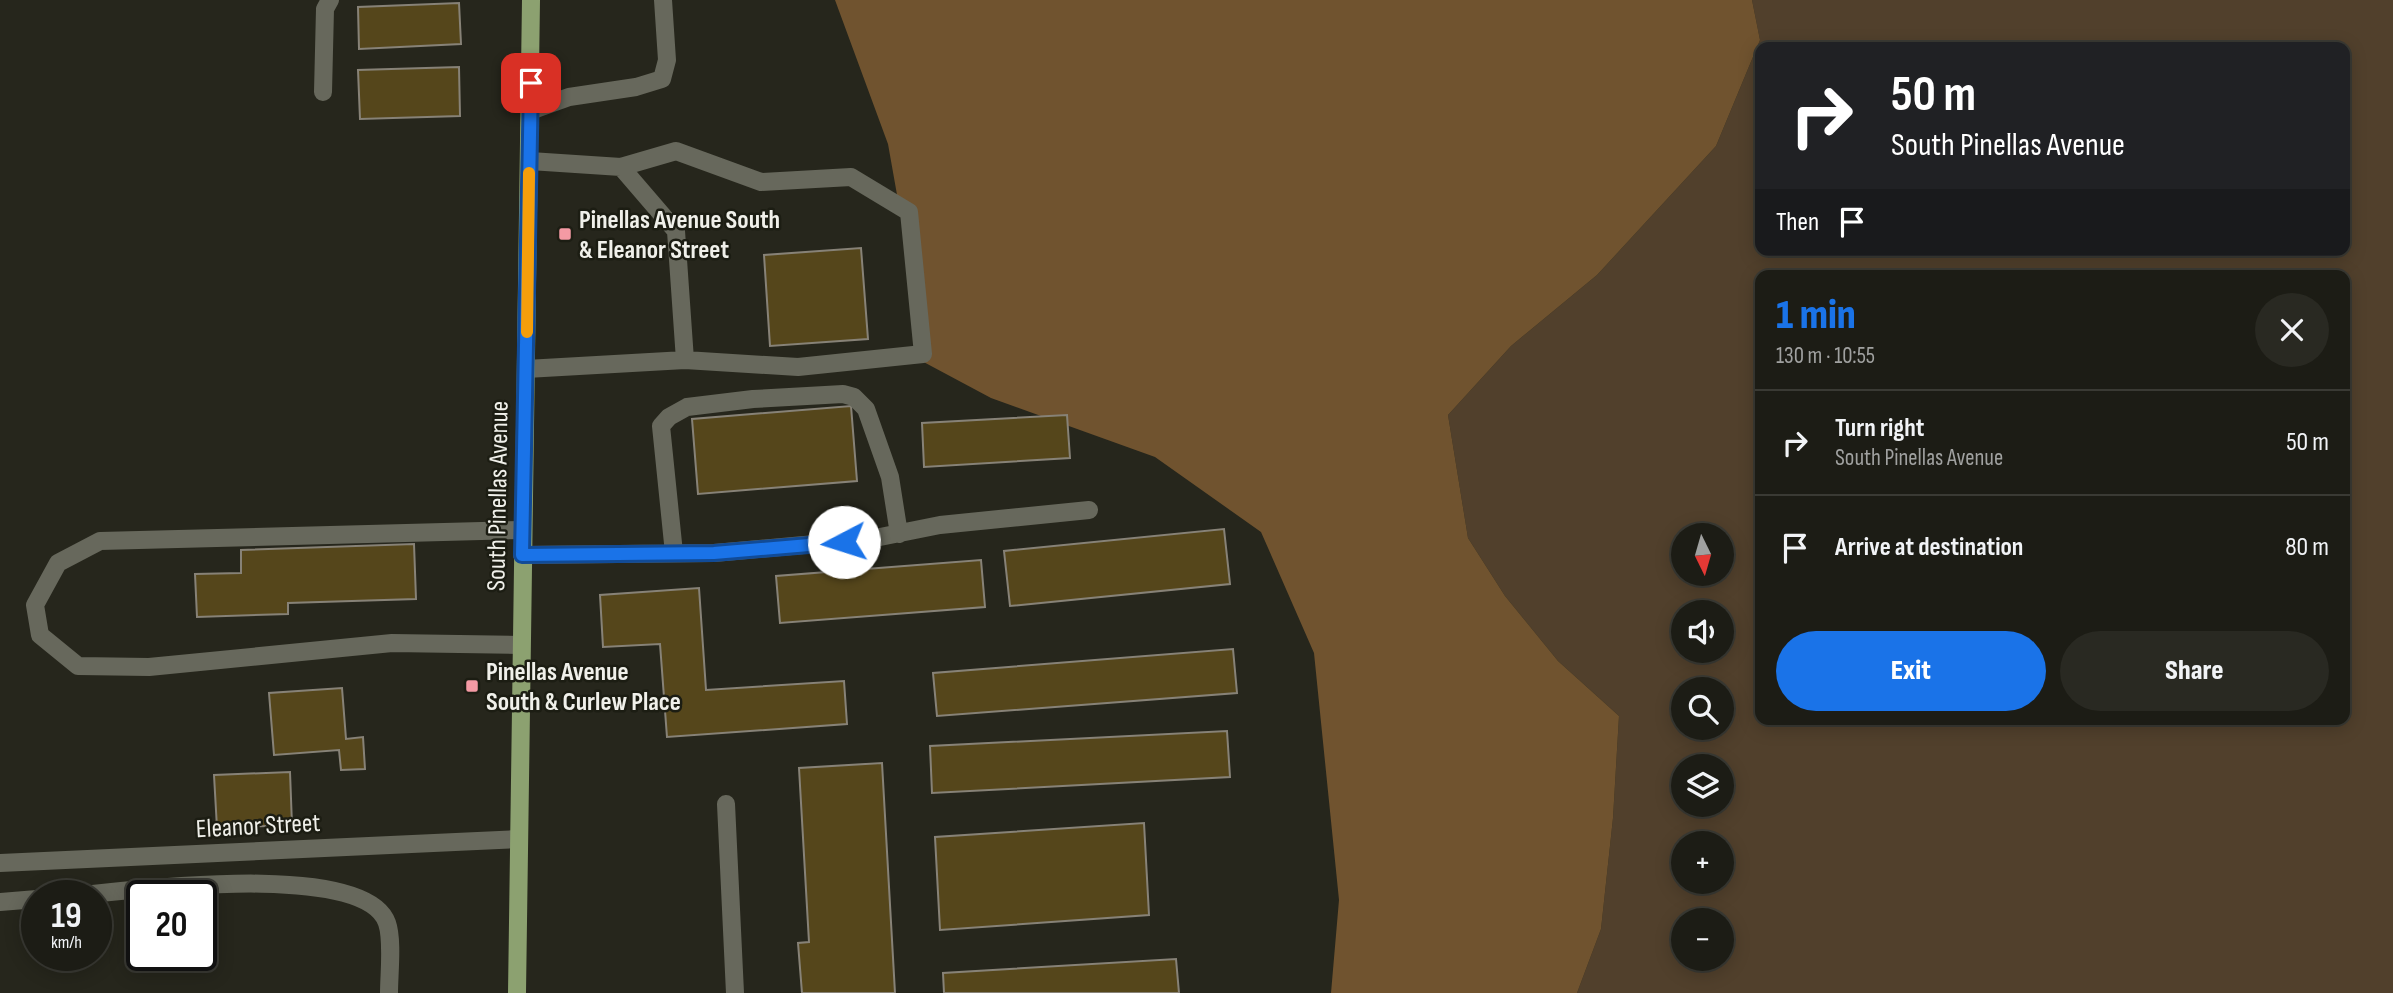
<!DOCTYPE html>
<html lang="en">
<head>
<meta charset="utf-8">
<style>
  :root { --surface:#1c1c15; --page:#292922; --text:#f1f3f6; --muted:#a0a1a0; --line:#3a3a34; --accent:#1a73e8 }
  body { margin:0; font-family:"Sofia Sans Condensed",sans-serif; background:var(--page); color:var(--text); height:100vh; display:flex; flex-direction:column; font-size:26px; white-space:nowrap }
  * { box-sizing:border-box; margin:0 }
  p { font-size:23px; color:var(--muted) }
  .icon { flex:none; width:38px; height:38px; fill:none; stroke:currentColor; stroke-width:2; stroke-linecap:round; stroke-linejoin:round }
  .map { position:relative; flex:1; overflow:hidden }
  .panel { position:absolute; left:1755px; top:270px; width:595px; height:455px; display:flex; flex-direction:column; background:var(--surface); border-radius:14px; box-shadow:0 4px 18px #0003,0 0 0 2px var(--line) }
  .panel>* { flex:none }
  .top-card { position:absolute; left:1755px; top:42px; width:595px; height:214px; border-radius:14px; box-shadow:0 4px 18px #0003,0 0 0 2px var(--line); background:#202124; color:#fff; overflow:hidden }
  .needle { width:46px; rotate:175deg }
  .tools { position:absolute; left:1671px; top:523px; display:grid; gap:14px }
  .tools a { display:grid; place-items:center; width:63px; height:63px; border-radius:50%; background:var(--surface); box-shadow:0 4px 18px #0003,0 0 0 2px var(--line); font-size:35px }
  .speed { position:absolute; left:21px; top:880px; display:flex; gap:14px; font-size:35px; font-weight:700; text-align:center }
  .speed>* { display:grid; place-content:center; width:91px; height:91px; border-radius:50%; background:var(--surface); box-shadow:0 4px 18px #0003,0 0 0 2px var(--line); line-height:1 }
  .speed small { font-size:18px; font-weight:400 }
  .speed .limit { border:4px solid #111; border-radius:10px; background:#fff; color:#111 }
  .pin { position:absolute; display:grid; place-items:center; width:60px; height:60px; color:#fff; margin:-30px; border-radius:14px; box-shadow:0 4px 10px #0006 }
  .me { position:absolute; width:77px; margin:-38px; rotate:265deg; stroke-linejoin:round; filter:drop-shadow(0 0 5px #0008) }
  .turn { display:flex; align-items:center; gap:24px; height:147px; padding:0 21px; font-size:32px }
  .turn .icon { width:91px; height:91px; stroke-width:2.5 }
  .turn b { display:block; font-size:49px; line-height:60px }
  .then { display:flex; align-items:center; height:66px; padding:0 21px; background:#0003; gap:14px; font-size:26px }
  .round { display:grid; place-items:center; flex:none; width:74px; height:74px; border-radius:37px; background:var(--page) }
  .overview { display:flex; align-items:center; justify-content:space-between; height:119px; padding:0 21px }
  h1 { font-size:42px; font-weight:800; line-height:52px; color:var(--accent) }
  .cta { display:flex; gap:14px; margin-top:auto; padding:14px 21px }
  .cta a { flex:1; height:80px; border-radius:42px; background:var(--accent); color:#fff; font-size:28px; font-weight:800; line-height:80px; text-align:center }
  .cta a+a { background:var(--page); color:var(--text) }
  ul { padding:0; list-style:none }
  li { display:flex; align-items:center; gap:21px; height:105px; padding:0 21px; border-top:2px solid var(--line) }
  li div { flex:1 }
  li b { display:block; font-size:26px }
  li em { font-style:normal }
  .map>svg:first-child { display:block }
  .green { fill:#51402c; fill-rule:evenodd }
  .forest { fill:#70532f }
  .building { fill:#55461b; stroke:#878277; stroke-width:2 }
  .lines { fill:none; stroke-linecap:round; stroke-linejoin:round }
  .minor { stroke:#67685c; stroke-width:18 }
  .major { stroke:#8ca170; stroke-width:18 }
  .route-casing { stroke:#114b97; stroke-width:18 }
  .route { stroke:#1a73e8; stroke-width:12 }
  .slow { stroke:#f59e0b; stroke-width:12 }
  .poi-dot { fill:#f49aa4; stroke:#1c1d13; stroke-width:2.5 }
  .labels { text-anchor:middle; stroke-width:5; stroke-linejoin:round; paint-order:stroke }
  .poi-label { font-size:26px; font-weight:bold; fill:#f0f0ea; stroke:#1c1d13; text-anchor:start }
  .street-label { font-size:26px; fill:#f0f0ea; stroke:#1c1d13 }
</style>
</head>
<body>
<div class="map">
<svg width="2393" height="993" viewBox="0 0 2393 993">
  <rect width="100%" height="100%" fill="#26261c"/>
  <path class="green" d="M1752,0H2393V993H1577L1601,929L1613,818L1619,716L1558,661L1505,596L1468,538L1448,415L1511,346L1597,275L1716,146L1760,40ZM1760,47H2345V250H1760ZM1760,275H2345V719H1760ZM1684,536H1722V574H1684ZM1684,612H1722V651H1684ZM1684,690H1722V728H1684ZM1684,766H1722V805H1684ZM1684,844H1722V882H1684ZM1684,920H1722V959H1684Z"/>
  <path class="forest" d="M835,0H1752L1760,40L1716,146L1597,275L1511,346L1448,415L1468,538L1505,596L1558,661L1619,716L1613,818L1601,929L1577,993H1331L1339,900L1314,653L1261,532L1155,457L991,398L918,359L907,251L888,144Z"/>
  <path class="building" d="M459,3L461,44L359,49L358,7Z
    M459,67L460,116L360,119L358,70Z
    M861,248L868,339L770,346L764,255Z
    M851,406L857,481L698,494L692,419Z
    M1067,415L1070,458L924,467L922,423Z
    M1224,529L1230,584L1010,606L1004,551Z
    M414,544L416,599L288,603V614L197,617L195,574L241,573V550Z
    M981,560L985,607L780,623L776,576Z
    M699,588L706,690L844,681L847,724L667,737L660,644L603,647L600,595Z
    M1233,649L1237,693L937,716L933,673Z
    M342,688L346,739L363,737L365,769L341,770L339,750L274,755L269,693Z
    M1227,731L1230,777L932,793L930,746Z
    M882,763L895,993H802L798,943L809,942L799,768Z
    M290,772L292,825L217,828L214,775Z
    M1144,823L1149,915L940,930L935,837Z
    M1176,959L1179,993H944L943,973Z"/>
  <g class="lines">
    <path class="minor" d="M323,92L325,9L330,0
      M530,111L569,97L636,87L662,79L667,60L663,0
      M621,167L676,151L761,182L851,177L909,212L923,354L798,367L685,360
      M526,369L685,360L676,231L621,167L530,161
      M674,553L661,426L669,417L687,407L753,399L843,394L854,397L866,409L890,477L899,534
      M522,555L714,553L870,539L940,525L1089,510
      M520,645L392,643L149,667L78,666L40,635L35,605L58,563L100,541L522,530
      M726,804L735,993
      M0,863L519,839
      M72,896C127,891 365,859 387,923C393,940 389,974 389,993
      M0,902L37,899"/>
    <path class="major" d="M517,993L531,0"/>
  </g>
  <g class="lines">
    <defs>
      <path id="route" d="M531,83L522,555L714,553L844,542"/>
    </defs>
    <use href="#route" class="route-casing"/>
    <use href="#route" class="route"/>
    <path class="slow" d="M527,332L529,173"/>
  </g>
  <g class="poi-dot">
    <rect x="558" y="227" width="14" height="14" rx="3.5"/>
    <rect x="465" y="679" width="14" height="14" rx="3.5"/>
  </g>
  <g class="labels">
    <g class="poi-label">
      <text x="579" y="228">Pinellas Avenue South<tspan x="579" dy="30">&amp; Eleanor Street</tspan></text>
      <text x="486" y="680">Pinellas Avenue<tspan x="486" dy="30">South &amp; Curlew Place</tspan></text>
    </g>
    <g class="street-label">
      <text transform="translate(497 496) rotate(-89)" y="9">South Pinellas Avenue</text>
      <text transform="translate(258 825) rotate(-3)" y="9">Eleanor Street</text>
    </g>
  </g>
</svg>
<div class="tools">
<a><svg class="needle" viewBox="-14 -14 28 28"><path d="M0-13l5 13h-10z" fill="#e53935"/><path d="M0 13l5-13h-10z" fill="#a0a1a0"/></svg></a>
<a><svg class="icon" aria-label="sound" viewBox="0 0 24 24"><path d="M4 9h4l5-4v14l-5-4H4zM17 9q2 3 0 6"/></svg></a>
<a><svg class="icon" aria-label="search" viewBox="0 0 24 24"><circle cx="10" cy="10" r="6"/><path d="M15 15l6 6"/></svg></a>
<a><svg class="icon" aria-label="layers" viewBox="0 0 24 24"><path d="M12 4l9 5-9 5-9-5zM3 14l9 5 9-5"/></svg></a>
<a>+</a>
<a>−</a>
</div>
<div class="speed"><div>19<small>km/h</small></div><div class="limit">20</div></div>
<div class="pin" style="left:531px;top:83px;background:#d93025"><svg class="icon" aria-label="arrive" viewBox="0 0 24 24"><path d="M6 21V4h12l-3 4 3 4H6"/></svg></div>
<svg class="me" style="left:844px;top:542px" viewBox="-20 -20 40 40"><circle r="19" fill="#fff"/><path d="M0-13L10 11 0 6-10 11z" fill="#1a73e8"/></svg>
<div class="top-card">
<div class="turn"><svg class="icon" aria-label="right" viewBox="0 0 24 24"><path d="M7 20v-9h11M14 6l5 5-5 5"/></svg><div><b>50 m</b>South Pinellas Avenue</div></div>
<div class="then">Then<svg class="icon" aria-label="arrive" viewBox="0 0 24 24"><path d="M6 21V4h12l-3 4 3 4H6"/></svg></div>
</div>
<section class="panel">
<div class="overview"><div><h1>1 min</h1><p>130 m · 10:55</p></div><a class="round"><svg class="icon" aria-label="close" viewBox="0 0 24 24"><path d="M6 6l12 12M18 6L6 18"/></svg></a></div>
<ul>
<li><svg class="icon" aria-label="right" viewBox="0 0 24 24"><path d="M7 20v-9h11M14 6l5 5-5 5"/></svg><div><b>Turn right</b><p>South Pinellas Avenue</p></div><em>50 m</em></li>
<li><svg class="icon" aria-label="arrive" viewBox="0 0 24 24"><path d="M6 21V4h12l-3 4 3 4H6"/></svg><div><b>Arrive at destination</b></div><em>80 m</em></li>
</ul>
<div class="cta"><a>Exit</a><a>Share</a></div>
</section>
</div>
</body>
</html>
